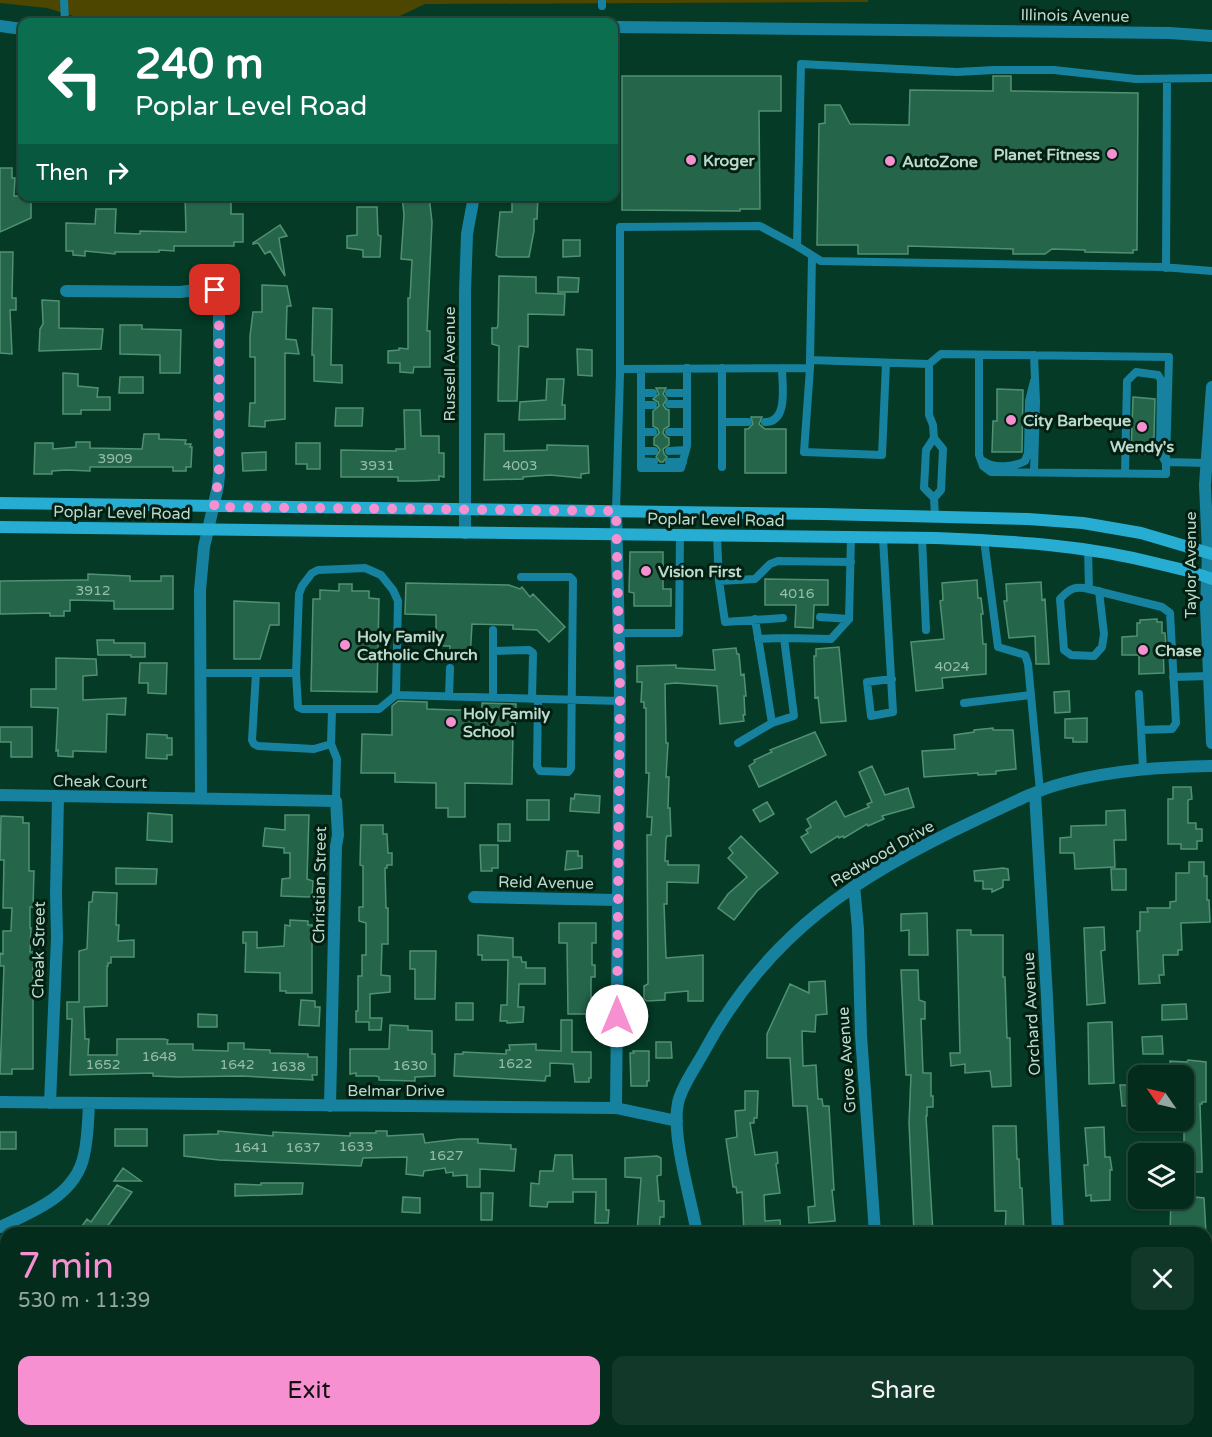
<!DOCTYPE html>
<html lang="en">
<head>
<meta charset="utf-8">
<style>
  :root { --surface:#032c1c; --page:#113829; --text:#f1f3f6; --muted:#97a7a3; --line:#24483b; --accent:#f690d1 }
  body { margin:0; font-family:"Varela Round",sans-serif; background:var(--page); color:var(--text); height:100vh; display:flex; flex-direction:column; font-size:22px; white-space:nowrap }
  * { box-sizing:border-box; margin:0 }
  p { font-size:20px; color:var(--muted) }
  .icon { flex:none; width:33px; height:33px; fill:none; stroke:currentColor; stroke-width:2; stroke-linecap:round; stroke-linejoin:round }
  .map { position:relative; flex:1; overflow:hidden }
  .drawer { position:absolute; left:0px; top:1227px; width:1212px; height:210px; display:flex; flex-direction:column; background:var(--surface); border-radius:18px 18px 0 0; box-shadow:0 2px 4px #0004,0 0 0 2px var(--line) }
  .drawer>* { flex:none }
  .banner { position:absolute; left:18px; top:18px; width:600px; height:183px; border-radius:12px; box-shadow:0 2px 4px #0004,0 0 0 2px var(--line); background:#0b6e4f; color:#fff; overflow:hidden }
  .needle { width:39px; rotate:304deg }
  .controls { position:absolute; left:1128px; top:1065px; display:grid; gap:12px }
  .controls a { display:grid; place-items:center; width:66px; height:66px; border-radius:12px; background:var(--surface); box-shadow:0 2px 4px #0004,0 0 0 2px var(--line); font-size:30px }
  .pin { position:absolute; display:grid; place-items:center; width:51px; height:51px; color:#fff; margin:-26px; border-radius:12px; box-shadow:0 3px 9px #0006 }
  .me { position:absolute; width:66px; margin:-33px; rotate:0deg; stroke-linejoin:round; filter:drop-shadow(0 0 4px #0008) }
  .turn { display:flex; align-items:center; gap:21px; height:126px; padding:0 18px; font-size:27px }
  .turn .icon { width:78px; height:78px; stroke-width:2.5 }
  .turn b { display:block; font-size:42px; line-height:51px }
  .then { display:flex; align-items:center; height:57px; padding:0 18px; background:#0003; gap:12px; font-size:22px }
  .round { display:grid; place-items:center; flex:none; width:63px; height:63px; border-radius:12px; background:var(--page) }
  .overview { display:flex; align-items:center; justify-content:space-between; height:102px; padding:0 18px }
  h1 { font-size:36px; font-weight:600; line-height:45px; color:var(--accent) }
  .cta { display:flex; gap:12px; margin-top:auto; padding:12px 18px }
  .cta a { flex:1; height:69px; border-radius:12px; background:var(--accent); color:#111; font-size:24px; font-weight:600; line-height:69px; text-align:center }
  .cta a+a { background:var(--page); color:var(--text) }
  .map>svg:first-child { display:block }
  .green { fill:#4d4600 }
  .building { fill:#25664b; stroke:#519173; stroke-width:1.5 }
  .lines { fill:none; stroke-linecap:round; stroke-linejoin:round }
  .service { stroke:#16829f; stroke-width:8 }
  .minor { stroke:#16829f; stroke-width:12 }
  .secondary { stroke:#27acd2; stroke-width:12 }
  .route { stroke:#f690d1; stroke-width:10; stroke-dasharray:0 18 }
  .poi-dot { fill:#f690d1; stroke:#031e12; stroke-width:2 }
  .labels { text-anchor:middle; stroke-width:6; stroke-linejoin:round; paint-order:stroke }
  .number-label { font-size:14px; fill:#96bdaa }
  .street-label { font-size:16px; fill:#bbdaca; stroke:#031e12 }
  .poi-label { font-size:16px; font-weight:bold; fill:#bbdaca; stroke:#031e12; text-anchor:start }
</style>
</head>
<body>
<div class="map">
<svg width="1212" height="1437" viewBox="0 0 1212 1437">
  <rect width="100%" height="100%" fill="#043a26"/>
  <path class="green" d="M0,0H868V2L425,4L387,22H93L47,8L0,3Z"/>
  <path class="building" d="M622,76H781V111H759L760,209H740V211L622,210Z
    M993,76H1011V91L1138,93L1137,250H1133V253L1085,252V250L1052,249L1045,254H1013V249L908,246V254H858V245H817L819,124L825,123V105H840L850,124L909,125L910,90L993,91Z
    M0,168H12V178H15L14,196H31V218L0,232Z
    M185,196H231V214H243V242H234V246H174V251L159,250V252H115V254L85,251V256L73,255V251H66V223L95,224L96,209H116L115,233L140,234V231L186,232Z
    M402,196H429L432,222L427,331H430V367H414L413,373L400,372V363H388V351L399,350V348L408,349V298H410L412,260L401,259L404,215Z
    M512,196H538L537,219H534V231L529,257H499L496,255L500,212H512Z
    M357,207H377L378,235L381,236L380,257H363V250L347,248V236L357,235Z
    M280,225L287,236L279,238L285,276L270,251L265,254L258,243L253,244V243Z
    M563,240H580V256L563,257Z
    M0,252H13L12,298H16V310H10L12,354L0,353Z
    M499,276L536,277V293L565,294L564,315L528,314V347L519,346L517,401H498L499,346L492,344V328H497L498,325Z
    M558,277L579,278L578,292H558Z
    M262,285L287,286L291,306H287L286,339L296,340L299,354L285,353V419L265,421V427L249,426L250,403H255V357H250V336L253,312H262Z
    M42,300L59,301V328L103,329L101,349L39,351L40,329L43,324Z
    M313,308L332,309L331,365H342V383L314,381V355H312Z
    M120,325H142V329L181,330L180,373H160V355L120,354Z
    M577,349L592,350V376L578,375Z
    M63,373L78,374V386L98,388L97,397H110V410H81V414H63Z
    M120,377H143V393H119Z
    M547,379H564L562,405H565V419L519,420L520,402L546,400Z
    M656,388H666L663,394L667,399L663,405L666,409L669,410V426L664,429L663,433L666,437L669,438V445L663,449L664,454L667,457L663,462H660L656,457L660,450L657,446L654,445V438L659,433L658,429L653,426V411L659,406L658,402L653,399L659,394Z
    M997,389L1023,390L1022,452H992L993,421H997Z
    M1133,397L1155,399L1154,437L1152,438L1151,454H1131Z
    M336,408H363L362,426H335Z
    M404,410H420L421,436H439V453H444V477L439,476V480L416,481H398V477H341V450L396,451V449H405Z
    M751,417H762L759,424L765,429H786V473H745V429H748L753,424Z
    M144,434H159V439L186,440L185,444H191L190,447H192L191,467H186V471H173V467H90V471L66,470L52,471V474H34L35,443H53V449L76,447V442H90V448L142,449Z
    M485,434H504V451L547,450V445L588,446L589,473L581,474V478L550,475L523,477V479L484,480Z
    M296,443H320V469H307V464H296Z
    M266,452V470L243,471L242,453Z
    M630,552H663V589H671V606H634V593L629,592Z
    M88,574L130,576V581H161V576H173V609H114V601L70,600V611H64V616H50V613L0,614V581L82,580H88Z
    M765,579L828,580V605H814L813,628L795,627L796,605H765Z
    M977,580L978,598H981L983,614H981L983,644H986V674L942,678L943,688L916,691L911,642L944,639L940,601L943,600L942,583Z
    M1041,582L1042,600L1045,599L1049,664H1036L1035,636L1009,638L1004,601H1007L1006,584Z
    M406,583L509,585L520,589L522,587L530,597L533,594L565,627L549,642L537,630L513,629V625L472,624L470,659H450V646H436V615L405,614Z
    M339,584H352V591H369V598L379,599L377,692L311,691L313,599H320V590L339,591Z
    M234,601L279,603V625H270L260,659H234Z
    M1157,619V622H1162V633H1165L1166,645L1163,646L1164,673L1139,674V655H1122V637L1137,636V623H1140V620Z
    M97,640H114V643H145V657H131V655H98Z
    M839,647L846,721L821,723L818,697L815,698L814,656H816V649Z
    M736,648L737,654H739L741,675L744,674L746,696H744L745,715H743L744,721L720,724L717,686L676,683L665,684L666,743H668L666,777H669L668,808H670L671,836H667L666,839L665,861H668V865H699L698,883L667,882V904H664L666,958L703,955V1001H688V991L665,993V1000L647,1001L644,999V986L648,984L647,835H651L652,817H647L649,773H646V708H644V702H641L642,682H637V666L676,665V668L715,670L713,650Z
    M56,658L96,659L97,675L83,676V700L126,698L125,715L107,714L106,752L76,751H73V757L58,756V750L56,751L58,708L31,707V689H56Z
    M140,663H167L166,694L148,693V683H139Z
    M1069,691L1070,712L1055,713L1054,692Z
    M398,701L427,702V709L453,710H482V703L516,704L515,733H513L512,784L465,783V817H448V808H436V783L395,782V773H361L362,734L392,735V706Z
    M1087,718V742H1073V738H1065V719Z
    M0,727H32V757H11V742H0Z
    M993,728V730H1013L1016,769L996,771V774L978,775V773L924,777L922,751L955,749L954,735L974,732V730Z
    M815,732L826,755L759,787L749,766L755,762L754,760L772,752L770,750Z
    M147,734L167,735V738H172V755H167V759L146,758Z
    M872,766L885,795L908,788L914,807L882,816L884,819L868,826L867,824L844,838L843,836L839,838L838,836L811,853L801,837L808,833L806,830L811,827L807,819L836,801L845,817L869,807L867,804L872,802L859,772Z
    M1173,787H1191L1192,799L1188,800V823H1196V829H1202V841H1197V849H1181V844H1168V799H1173Z
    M575,794L600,796L599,813L570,811L571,798L574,799Z
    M527,800H549V820H527Z
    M767,802L774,814L760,822L753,810Z
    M1125,810L1126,840H1114L1115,867L1075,869L1074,853H1060V838L1071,837V826L1106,825V811Z
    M148,813L172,815V842L147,840Z
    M285,815H309L307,879L313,881L312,896L309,897L281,896L282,879L290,878V853H284V848L263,846L265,828L285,830Z
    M1,816L23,817V823H29V871H34L33,907H30V928H31L30,952H33V1069H12V1074H0L4,966H0V953L3,954V931H11L12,908H3L4,860H0Z
    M498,824H510V841H498Z
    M361,825H383V834H387L388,853H392V865H387V868H385L386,908H388V944H382L381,975L390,976V992L370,994V1018H382L381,1030H369V1022H356V1011H358V976H362V955H366V923L359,921V907H363V866L360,865Z
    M741,836L778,873L757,891L734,920L718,908L728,894L747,877L728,858L733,853L729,848Z
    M480,845H498V868H492V871H481Z
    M567,851H578V856H582V868L565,870Z
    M1189,862H1204V876H1207V900H1209L1210,922L1181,923L1182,950H1178V955H1163L1164,975H1159L1160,983L1139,984L1137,931H1140V912H1148L1147,908H1170V902L1176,901V873H1189Z
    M116,868L157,869L156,884H116Z
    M1003,868L1008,869L1009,880H1003V887L992,892V889H983V881H975L974,871Z
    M1111,869H1126V890H1112Z
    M93,892L117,893L116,925H119L118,941L134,940V957H111V963H108V966H107V1006L84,1007L85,1039H89L88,1055H117V1039H164L168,1040L167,1044H193V1050L228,1051V1043H244V1049L270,1050V1053L308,1054V1057H317V1075H312L313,1080L241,1076L178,1077L153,1076V1073L70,1075L72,1019H67V1002H79V951L87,949L89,902H92Z
    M927,913L928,955H909V930L901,931V914Z
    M290,920L308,921V925H312V993H286V991H280V973L245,972L246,943H243V932H257V948L284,946L285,925L290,926Z
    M559,923H596V943H592V965H595V977H591V1014H568L567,943H559Z
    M1104,927L1105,950L1101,951L1105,1003L1087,1005L1084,928Z
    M957,930H971V935H1003V977H1005L1007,1038H1010L1011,1086L992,1087L990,1071L965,1073V1064L951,1066L950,1053H960Z
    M478,935L513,938V957H521L522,962H526V968H545V984H519L518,1007H524L523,1022L507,1023V1021H500L501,1005H507L508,960H482V955H478Z
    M410,951H436L435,999H415V969H410Z
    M901,970H918L919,1000L925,1002V1019H921L923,1073H931V1096H933V1107H927V1116H926L933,1233H914L909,1123L911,1075H906Z
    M825,981L827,1014L816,1015L815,1032L802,1031L803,1066L816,1065L818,1099H822L823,1106H829L834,1190H832L835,1219V1221L809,1223L808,1207L815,1206L807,1106H793L790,1058H767V1034L790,984L809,993V982Z
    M301,1000L315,1001V1007H320L319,1026L299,1025Z
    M456,1003H473V1020H456Z
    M1186,1004L1187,1019L1162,1020V1005Z
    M198,1014L217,1015V1027H198Z
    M561,1020H572V1052H591V1078H589V1082H575L573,1064L550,1063V1076H546L545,1081L454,1076L455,1054H463V1052L506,1054V1050H510L509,1045L536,1044V1050L561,1051Z
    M1106,1022H1112L1114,1083L1089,1084L1088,1023Z
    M390,1025L408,1026V1030L432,1031V1054H435V1076L415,1077V1081L379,1080V1077L376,1076H356V1073L350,1074V1049H389Z
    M1162,1036L1163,1054H1143L1142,1037Z
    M656,1042H671L672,1058H656Z
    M633,1051H649V1081H647V1086H631L630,1053H634Z
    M1188,1060L1206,1062V1102H1202V1104H1200L1202,1166V1172H1194L1195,1197L1204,1198L1206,1233H1170L1171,1198H1184V1076H1175V1072H1170V1061L1187,1062Z
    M1120,1085H1133L1135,1105L1122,1106Z
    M745,1091H758L757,1118H754V1123H750L755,1155L777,1152L778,1163L776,1164L780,1193L764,1195L765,1221L780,1220L781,1231L744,1233L742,1192L737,1193L736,1187H733L726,1139L737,1137L735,1111L745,1110Z
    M993,1126H1016L1017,1159H1019L1020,1188H1022L1024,1233H1005L1006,1211H995Z
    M1104,1127L1105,1157H1110L1112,1170H1110V1200L1091,1201V1195L1086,1196L1084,1165H1088L1085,1128Z
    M115,1129H147V1146H115Z
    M218,1131L273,1136V1132L350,1136V1133H376V1131H387V1136L423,1134L425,1143L459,1139H478V1143L511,1145V1149H516L514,1171L480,1169V1187H467V1175L453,1176V1172L446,1173L445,1168L424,1171L423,1176L406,1174L407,1157L363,1158L361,1166L219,1160L184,1156V1135L218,1134Z
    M0,1132H16V1149H0Z
    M555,1155H572L573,1179H606V1210H609L608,1223H595L596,1192H573V1202H548L547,1207L530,1206L531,1183L539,1184L540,1171H553Z
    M657,1156L661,1158V1175L657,1176L659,1201H664V1217H660L659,1233H637L641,1178L625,1177V1158Z
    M123,1168L141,1181H114Z
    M261,1183H303L302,1194L235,1196V1184L261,1185Z
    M117,1185L132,1192L104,1231L106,1233H77L87,1219L91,1222Z
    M481,1193H493L492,1220H481Z
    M403,1197L420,1198V1213L402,1212Z"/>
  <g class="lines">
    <path class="service" d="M64,0L65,22
      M602,0V6
      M797,246L821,261L1162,267L1212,271
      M1166,268L1167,79
      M979,355V455L983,466L991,472L1166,474V462L1207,463
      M810,360L812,256
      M929,364L941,354L1169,357L1166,462
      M810,368L804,452L882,455L886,363
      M620,369L810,368V360L929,364V415L933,425L934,438L926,450L924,488L934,498L935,516
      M641,369V468H681L687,446V368
      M641,393H653
      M669,393H687
      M669,404H687
      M641,405H653
      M722,422H748
      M765,422C789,422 782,384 782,368
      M641,432H653
      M669,432H687
      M641,451H654
      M669,451L686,450
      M641,461L654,462
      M983,461C994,469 1014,467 1025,461L1028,453L1029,401L1034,381
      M669,462H683
      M722,467V368
      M1034,471L1036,402L1034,355
      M1125,473L1127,381L1136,372L1158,375L1161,380L1160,452L1165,461
      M934,498L941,490L943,449L934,438
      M616,511L620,374V227L760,226L797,246L801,64L957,72L994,70H1054L1136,79L1212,78
      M717,536L719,581L725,622L783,618
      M883,538L893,712L871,716L867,682L892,679
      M922,538L926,630
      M984,540L998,647L1025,655L1028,664L1040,791
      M1088,549L1089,589L1162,607L1170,613L1176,723L1172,729L1141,730L1143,769
      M521,577H570L573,580L571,768L568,772L540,771L537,766L538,699
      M719,581L755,579L770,564L778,561L851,562
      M1089,589C1075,586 1070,588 1060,599L1064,650L1071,655L1094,656L1102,647L1104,634L1099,591
      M820,617L849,619L851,537
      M493,630V698
      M619,633H679L680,535
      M758,639L784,638
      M493,651L529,650L533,653L532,699
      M199,673H296L298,707L302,709H379L396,695L398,601L393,590L381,575L365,568L318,570L312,573L302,586L299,594L296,673
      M256,673L252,740L254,744L258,746L314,749L331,744L332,710
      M1173,677L1210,676
      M1139,694L1141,730
      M396,695L620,701
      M449,696L450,668
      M964,703L1031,695
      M772,723L794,716L784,638L831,639L849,619
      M738,743L772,723L755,619
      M331,744L337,759L336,801"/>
    <path class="minor" d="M0,26L22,29
      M614,27L1170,33L1212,36
      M66,291L180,292L211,288L215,290L219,306V475L218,486L204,547L200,590L201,798
      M1212,387L1205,485L1208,552L1206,607L1212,743
      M616,511L620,687L616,1108
      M465,533V292L467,234L474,196
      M1035,793L1047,997L1058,1233
      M0,795L336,801L338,835L336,846L330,1106
      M854,885L858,929L861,1035L875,1233
      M474,897L617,900
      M0,1102L616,1108L677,1121
      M50,1103L57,938L56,893L58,797
      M0,1227C34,1211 76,1195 84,1155C88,1138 88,1121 89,1104
      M697,1233C691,1199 671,1135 678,1103C681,1087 697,1065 705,1050C768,933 858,875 976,820C1004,807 1033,791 1064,783C1112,770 1162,767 1212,766
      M1206,1305H1212
      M977,1431V1437
      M310,1437L323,1431
      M613,1437L621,1431"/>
    <path class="secondary" d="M0,503L823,514L1028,519L1083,523L1141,533L1212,554
      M0,527L936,538C1013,541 1085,545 1159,564C1177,568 1195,572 1212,579"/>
  </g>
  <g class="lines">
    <path class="route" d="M215,290L219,306V475L214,507L616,511L620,687L617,1016"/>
  </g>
  <g class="poi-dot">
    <circle cx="1112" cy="154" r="6"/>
    <circle cx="691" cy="160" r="6"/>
    <circle cx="890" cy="161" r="6"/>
    <circle cx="1011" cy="420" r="6"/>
    <circle cx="1142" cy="427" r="6"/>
    <circle cx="646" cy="571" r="6"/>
    <circle cx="345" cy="645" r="6"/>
    <circle cx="1143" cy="650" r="6"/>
    <circle cx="451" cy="722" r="6"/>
  </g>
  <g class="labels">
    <g class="number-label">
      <text x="115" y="463">3909</text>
      <text x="377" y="470">3931</text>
      <text x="520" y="470">4003</text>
      <text x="93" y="595">3912</text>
      <text x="797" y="598">4016</text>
      <text x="952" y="671">4024</text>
      <text x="159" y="1061">1648</text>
      <text x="515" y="1068">1622</text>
      <text x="103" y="1069">1652</text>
      <text x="237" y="1069">1642</text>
      <text x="410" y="1070">1630</text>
      <text x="288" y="1071">1638</text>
      <text x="356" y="1151">1633</text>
      <text x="251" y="1152">1641</text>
      <text x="303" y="1152">1637</text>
      <text x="446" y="1160">1627</text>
    </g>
    <g class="street-label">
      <text transform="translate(1075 15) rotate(1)" y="6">Illinois Avenue</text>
      <text transform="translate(449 364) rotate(-90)" y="6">Russell Avenue</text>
      <text transform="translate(122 512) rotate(1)" y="6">Poplar Level Road</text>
      <text transform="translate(716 519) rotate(1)" y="6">Poplar Level Road</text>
      <text transform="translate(1190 565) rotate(-90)" y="6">Taylor Avenue</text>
      <text transform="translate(100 781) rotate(1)" y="6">Cheak Court</text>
      <text transform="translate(882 853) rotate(-30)" y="6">Redwood Drive</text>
      <text transform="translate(546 882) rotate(1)" y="6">Reid Avenue</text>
      <text transform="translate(319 885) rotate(-89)" y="6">Christian Street</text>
      <text transform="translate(38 950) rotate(-89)" y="6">Cheak Street</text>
      <text transform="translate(1031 1014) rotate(-93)" y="6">Orchard Avenue</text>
      <text transform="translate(846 1060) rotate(-94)" y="6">Grove Avenue</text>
      <text x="396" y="1096">Belmar Drive</text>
    </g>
    <g class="poi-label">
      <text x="1100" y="160" text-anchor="end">Planet Fitness</text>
      <text x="703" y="166">Kroger</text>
      <text x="902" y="167">AutoZone</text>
      <text x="1023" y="426">City Barbeque</text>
      <text x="1142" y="452" text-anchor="middle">Wendy's</text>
      <text x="658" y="577">Vision First</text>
      <text x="357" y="642">Holy Family<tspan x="357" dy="18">Catholic Church</tspan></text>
      <text x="1155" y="656">Chase</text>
      <text x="463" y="719">Holy Family<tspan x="463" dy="18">School</tspan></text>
    </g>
  </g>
</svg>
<div class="controls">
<a><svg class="needle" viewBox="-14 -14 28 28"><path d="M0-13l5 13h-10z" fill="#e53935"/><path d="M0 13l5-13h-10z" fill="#97a7a3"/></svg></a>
<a><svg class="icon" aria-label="layers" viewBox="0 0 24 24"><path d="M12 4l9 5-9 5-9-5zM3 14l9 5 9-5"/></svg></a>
</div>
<div class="pin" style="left:215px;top:290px;background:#d93025"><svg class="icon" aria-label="arrive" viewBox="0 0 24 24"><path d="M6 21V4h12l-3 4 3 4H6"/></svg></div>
<svg class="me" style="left:617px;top:1016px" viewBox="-20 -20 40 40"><circle r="19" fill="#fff"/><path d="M0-13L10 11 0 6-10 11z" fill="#f690d1"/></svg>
<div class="banner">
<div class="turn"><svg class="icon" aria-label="left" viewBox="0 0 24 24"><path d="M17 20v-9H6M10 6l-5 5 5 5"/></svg><div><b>240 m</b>Poplar Level Road</div></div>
<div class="then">Then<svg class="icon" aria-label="right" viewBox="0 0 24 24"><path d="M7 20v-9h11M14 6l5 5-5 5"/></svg></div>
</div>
<section class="drawer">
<div class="overview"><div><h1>7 min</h1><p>530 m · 11:39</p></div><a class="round"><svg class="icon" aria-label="close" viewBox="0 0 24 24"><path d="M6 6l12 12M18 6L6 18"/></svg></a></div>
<div class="cta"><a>Exit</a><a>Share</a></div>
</section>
</div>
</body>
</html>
